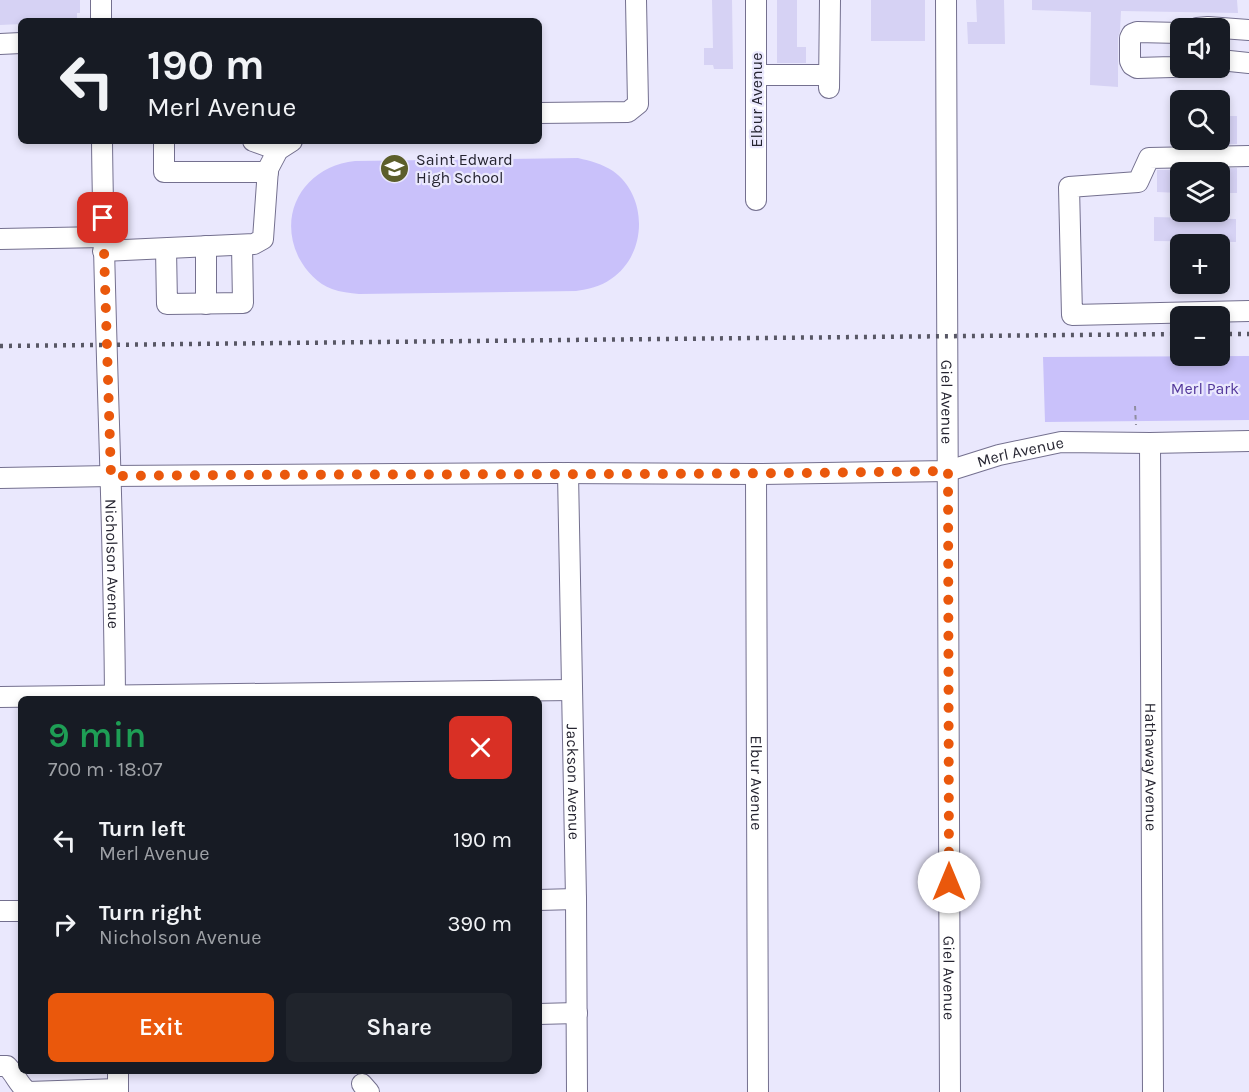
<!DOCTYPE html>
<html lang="en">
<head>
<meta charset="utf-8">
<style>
  :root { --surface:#171b24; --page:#20242c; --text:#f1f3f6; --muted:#9ea1a6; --accent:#ea580c }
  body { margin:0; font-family:Karla,sans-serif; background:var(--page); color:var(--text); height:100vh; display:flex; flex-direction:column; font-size:22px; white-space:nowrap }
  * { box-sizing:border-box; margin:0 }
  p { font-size:20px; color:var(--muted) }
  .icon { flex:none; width:33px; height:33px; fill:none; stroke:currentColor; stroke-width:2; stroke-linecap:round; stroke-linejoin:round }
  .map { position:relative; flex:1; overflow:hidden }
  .sheet { position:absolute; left:18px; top:696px; width:524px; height:378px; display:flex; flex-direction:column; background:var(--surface); border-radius:9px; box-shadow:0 3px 9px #0003 }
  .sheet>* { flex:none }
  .hud { position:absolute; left:18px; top:18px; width:524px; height:126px; border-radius:9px; box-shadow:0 3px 9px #0003; background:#171b24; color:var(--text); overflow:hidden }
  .controls { position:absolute; left:1170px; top:18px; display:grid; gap:12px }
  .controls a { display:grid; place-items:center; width:60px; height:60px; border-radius:9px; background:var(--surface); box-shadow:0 3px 9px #0003; font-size:30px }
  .pin { position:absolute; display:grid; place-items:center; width:51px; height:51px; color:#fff; margin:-26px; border-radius:12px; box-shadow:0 3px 9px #0006 }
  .me { position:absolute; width:66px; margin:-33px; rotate:0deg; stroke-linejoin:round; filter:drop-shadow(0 0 4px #0008) }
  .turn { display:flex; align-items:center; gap:21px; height:126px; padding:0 30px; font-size:27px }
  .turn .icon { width:78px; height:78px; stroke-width:2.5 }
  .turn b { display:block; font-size:42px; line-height:51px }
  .round { display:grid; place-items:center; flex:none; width:63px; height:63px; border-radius:9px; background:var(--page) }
  .summary { display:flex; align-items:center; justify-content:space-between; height:102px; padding:0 30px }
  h1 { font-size:36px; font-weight:600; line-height:45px; color:#1e9e55 }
  .button { display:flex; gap:12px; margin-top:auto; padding:12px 30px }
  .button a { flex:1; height:69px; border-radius:9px; background:var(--accent); color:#fff; font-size:24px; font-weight:600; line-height:69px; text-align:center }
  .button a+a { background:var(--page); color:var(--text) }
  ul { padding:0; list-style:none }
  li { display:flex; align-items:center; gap:18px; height:84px; padding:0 30px }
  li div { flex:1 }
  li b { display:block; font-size:22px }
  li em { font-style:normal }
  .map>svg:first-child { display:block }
  .green { fill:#c9c1fa }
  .building { fill:#d6d2f4 }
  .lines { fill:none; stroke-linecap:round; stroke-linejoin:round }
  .minor-casing { stroke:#74708f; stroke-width:22 }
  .path { stroke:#8f8d9e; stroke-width:2; stroke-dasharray:4.5 4.5; stroke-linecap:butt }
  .minor { stroke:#fff; stroke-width:20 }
  .rail { stroke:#585765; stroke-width:4.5; stroke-dasharray:3 6; stroke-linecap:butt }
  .route { stroke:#ea580c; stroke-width:10; stroke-dasharray:0 18 }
  .labels { text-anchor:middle; stroke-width:4.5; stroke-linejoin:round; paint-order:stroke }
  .street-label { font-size:16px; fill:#252430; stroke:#eae8fd }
  .poi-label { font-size:16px; fill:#252430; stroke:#eae8fd; text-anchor:start }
  .park-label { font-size:16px; fill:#53389b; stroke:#eae8fd }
</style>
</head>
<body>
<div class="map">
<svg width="1249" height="1092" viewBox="0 0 1249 1092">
  <rect width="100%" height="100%" fill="#eae8fd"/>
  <path class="green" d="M578,158C591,161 602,164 613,171C649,197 647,255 611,279C600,287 588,289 576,291L359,294C350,293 340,292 332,289C318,284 306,271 299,258C276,212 306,166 355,161Z
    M1249,356V420L1045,422L1043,357Z"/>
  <path class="building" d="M0,0H80V13H77V21H21V24L0,25Z
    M712,0H732L733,69H714L713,65H704V48H713Z
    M777,0H797V47H806V63H777Z
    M871,0H925V41H871Z
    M976,0H1004L1005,44H968L967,22H977Z
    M1032,0H1237L1238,13L1121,11L1120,31L1118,38V87L1090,85L1091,12L1032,10Z
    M1220,116H1237V144L1191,145V140H1220Z
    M1237,168V193H1220V172H1191V169Z
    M1157,170H1180V193L1157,192Z
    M1154,217L1236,219V242L1154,241Z"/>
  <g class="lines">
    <defs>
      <g id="minor">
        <path d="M101,0V21"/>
        <path d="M756,0V200"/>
        <path id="s1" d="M946,0L950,1092"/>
        <path d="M1197,28L1208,27L1249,30"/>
        <path d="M1180,33L1137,32L1132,34L1130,38V61L1132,65L1137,68L1172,67L1180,66"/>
        <path d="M0,44L21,43"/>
        <path d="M1220,60L1249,63"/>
        <path d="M756,75H829"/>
        <path d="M829,88L830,0"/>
        <path d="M538,113L628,112L638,104L636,0"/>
        <path id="s2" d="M102,141C104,327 114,513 115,699"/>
        <path d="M164,141V172H268"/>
        <path d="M253,141L278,150"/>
        <path d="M1249,156L1149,158L1138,182L1069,187L1072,315L1249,311"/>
        <path d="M0,239L103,237"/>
        <path d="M206,246V304"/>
        <path d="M166,249L167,304L243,303L242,245"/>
        <path d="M103,251L254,244L263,239L268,169L278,150L292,141"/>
        <path id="s3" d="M1150,443L1153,1092"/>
        <path id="s4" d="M568,473L576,899L577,1092"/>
        <path id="s5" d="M756,474L758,1092"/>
        <path id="s6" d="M0,478L111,476L555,473L756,474L948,471L999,455L1061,442L1150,443L1249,441"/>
        <path d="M0,697L572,690"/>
        <path d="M538,900L576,899"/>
        <path d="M0,911H21"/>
        <path d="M538,1014L577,1013"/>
        <path d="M0,1066H7C15,1074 20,1087 28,1092L118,1089"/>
        <path d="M118,1071V1092"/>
        <path d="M362,1084L369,1092"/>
      </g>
    </defs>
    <use href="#minor" class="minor-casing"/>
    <path class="path" d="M1135,406L1136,425"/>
    <use href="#minor" class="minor"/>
    <path class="rail" d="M1220,334H1249
      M0,346L756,338L1180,334"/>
  </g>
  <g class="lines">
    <path class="route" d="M103,218L111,476C390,473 669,476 948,471L949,882"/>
  </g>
  <defs>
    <symbol id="school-disc" viewBox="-11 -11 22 22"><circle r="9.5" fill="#5c5e2b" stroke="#eae8fd"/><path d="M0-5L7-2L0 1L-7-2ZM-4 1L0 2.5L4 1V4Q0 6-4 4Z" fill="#fff"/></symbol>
  </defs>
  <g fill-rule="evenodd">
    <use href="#school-disc" x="378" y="152" width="33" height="33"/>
  </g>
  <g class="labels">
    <g class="street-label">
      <text transform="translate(756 100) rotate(-90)" y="6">Elbur Avenue</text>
      <text dy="6" stroke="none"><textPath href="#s1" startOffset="402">Giel Avenue</textPath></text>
      <text dy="6" stroke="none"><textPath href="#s6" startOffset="1023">Merl Avenue</textPath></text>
      <text dy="6" stroke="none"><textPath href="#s2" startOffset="423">Nicholson Avenue</textPath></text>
      <text dy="6" stroke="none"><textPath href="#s3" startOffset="324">Hathaway Avenue</textPath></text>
      <text dy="6" stroke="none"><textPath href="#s4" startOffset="309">Jackson Avenue</textPath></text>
      <text dy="6" stroke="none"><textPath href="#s5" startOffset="309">Elbur Avenue</textPath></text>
      <text dy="6" stroke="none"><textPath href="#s1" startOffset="978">Giel Avenue</textPath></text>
    </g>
    <g class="poi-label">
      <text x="416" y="165">Saint Edward<tspan x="416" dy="18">High School</tspan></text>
    </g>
    <g class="park-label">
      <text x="1205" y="394">Merl Park</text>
    </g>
  </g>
</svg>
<div class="controls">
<a><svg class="icon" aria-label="sound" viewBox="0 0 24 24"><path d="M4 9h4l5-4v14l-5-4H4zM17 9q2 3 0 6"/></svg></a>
<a><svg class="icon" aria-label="search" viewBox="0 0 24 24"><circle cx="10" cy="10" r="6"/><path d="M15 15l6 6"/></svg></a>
<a><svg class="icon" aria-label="layers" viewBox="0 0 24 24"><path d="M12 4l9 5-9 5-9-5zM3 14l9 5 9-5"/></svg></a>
<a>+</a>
<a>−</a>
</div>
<div class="pin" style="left:103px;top:218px;background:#d93025"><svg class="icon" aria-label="arrive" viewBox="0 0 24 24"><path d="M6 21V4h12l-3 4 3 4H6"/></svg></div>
<svg class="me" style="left:949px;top:882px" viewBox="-20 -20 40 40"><circle r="19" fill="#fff"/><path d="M0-13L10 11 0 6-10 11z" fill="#ea580c"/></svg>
<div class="hud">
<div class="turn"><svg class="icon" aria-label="left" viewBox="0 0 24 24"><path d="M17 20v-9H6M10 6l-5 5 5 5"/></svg><div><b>190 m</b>Merl Avenue</div></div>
</div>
<section class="sheet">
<div class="summary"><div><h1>9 min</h1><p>700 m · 18:07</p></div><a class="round" style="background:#d93025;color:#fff"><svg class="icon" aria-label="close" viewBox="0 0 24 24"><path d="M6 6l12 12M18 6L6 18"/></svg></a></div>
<ul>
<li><svg class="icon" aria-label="left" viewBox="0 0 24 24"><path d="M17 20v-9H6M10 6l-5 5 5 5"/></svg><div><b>Turn left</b><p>Merl Avenue</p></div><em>190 m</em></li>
<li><svg class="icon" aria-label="right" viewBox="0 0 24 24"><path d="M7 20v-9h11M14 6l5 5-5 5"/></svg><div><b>Turn right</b><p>Nicholson Avenue</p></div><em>390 m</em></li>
</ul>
<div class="button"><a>Exit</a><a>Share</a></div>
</section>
</div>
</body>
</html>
